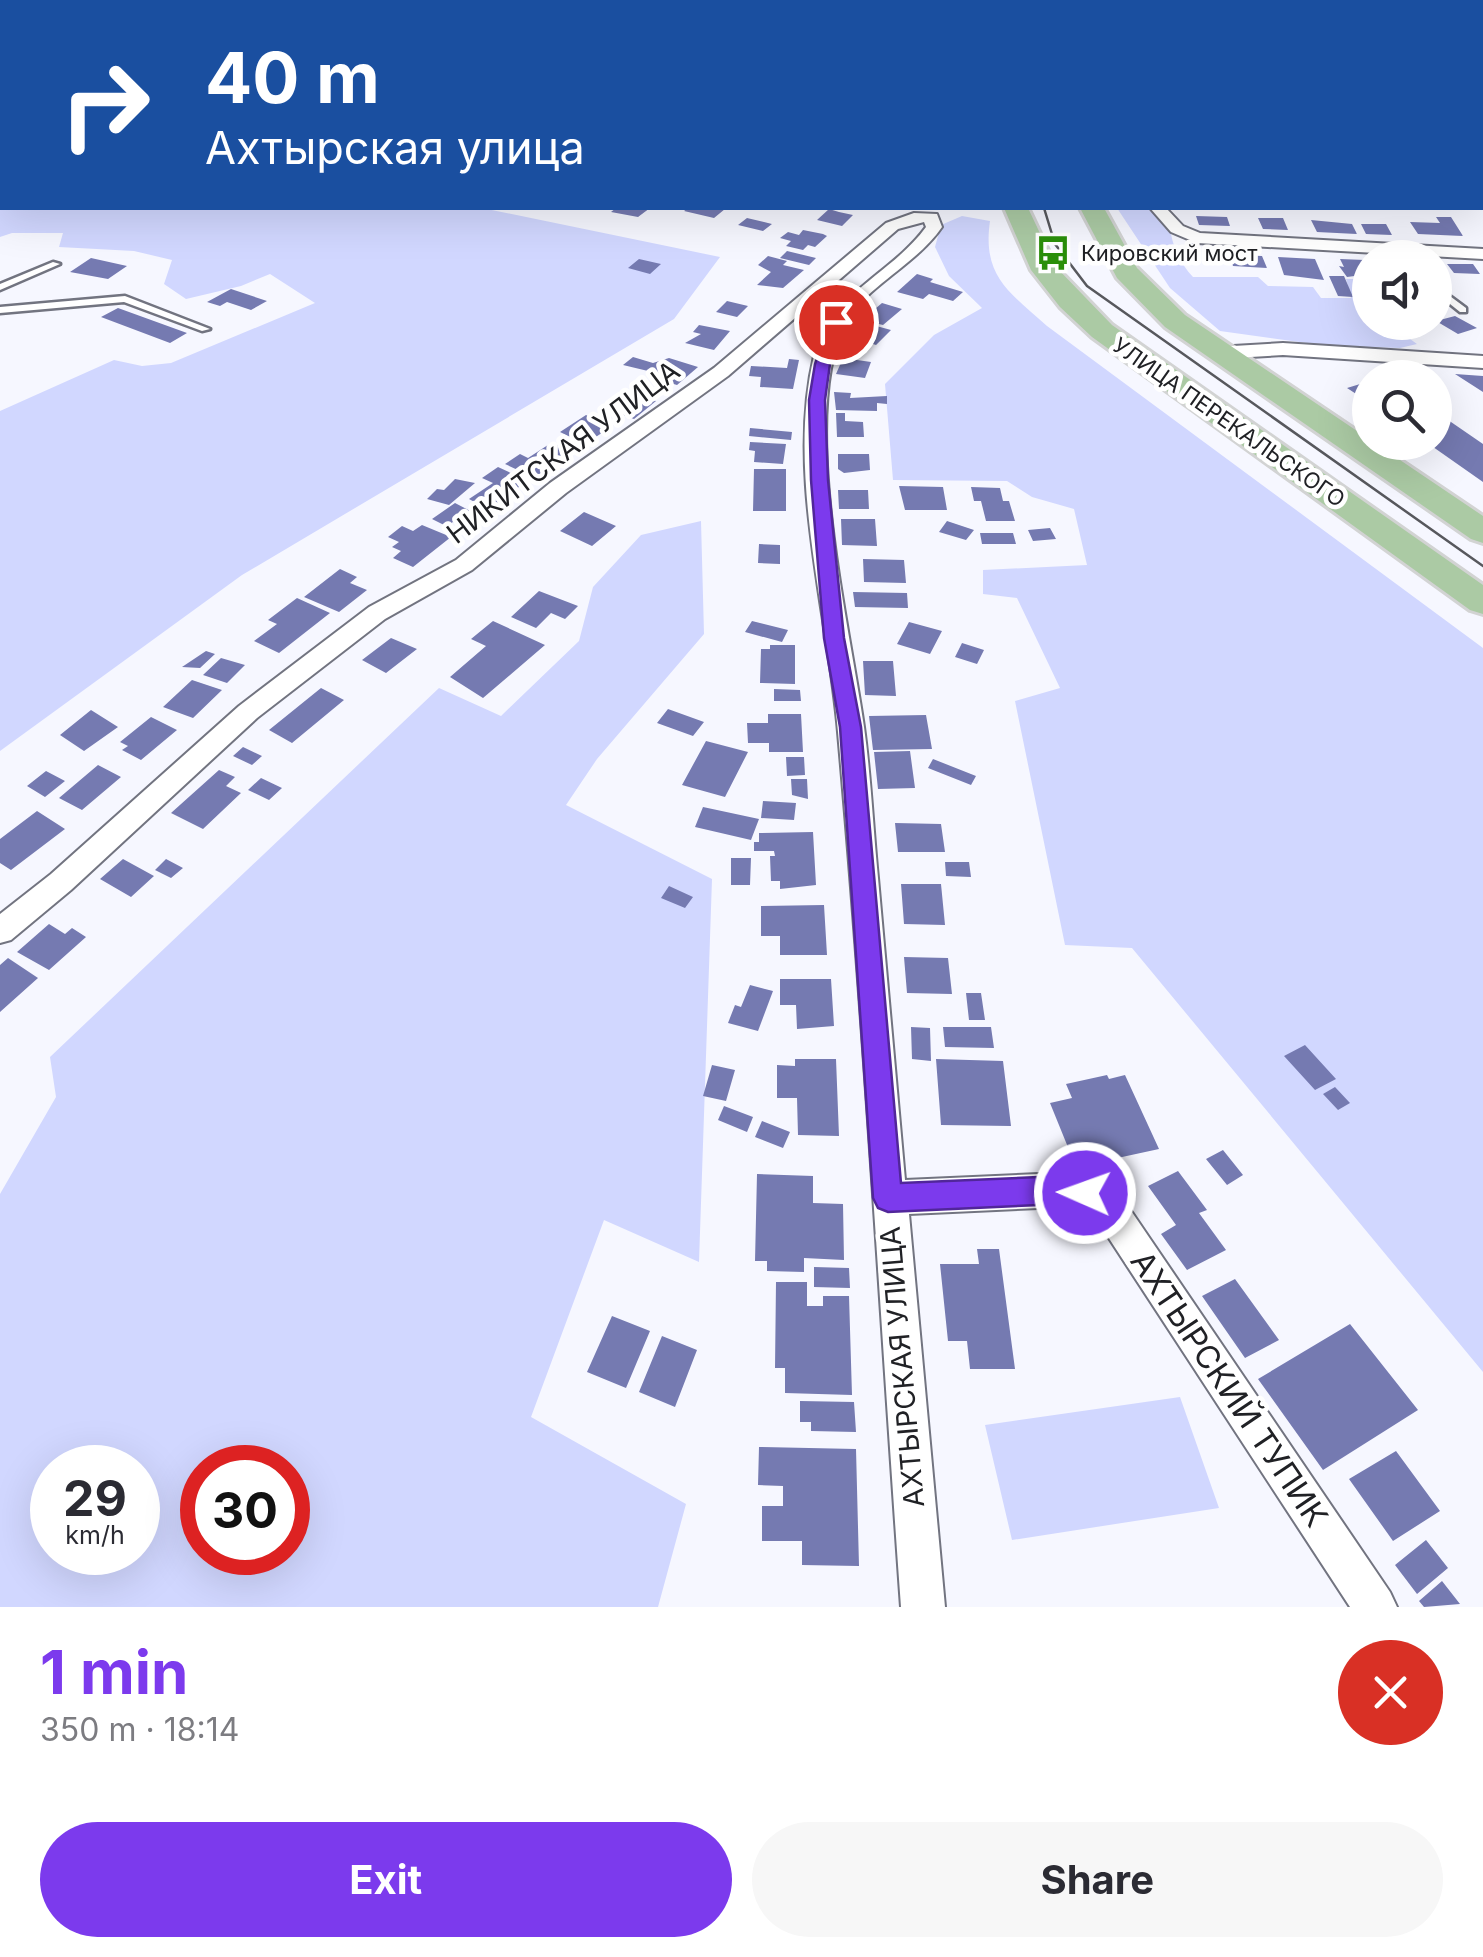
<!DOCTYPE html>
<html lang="en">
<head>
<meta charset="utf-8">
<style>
  :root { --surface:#fff; --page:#f7f7f7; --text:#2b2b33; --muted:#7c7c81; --accent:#7c3aed }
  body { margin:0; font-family:Inter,sans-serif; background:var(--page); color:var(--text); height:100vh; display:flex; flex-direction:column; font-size:38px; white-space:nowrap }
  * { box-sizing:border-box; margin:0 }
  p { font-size:32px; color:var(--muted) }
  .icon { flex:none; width:55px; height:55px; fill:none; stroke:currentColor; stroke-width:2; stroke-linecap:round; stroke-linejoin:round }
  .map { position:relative; height:1607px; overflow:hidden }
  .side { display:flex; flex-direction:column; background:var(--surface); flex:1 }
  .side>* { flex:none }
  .top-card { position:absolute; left:0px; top:0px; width:1485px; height:210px; box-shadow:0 10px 40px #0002; background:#1a4fa0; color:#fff; overflow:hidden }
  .buttons { position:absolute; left:1352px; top:240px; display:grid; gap:20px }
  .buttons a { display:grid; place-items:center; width:100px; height:100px; border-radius:50%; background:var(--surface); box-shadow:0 10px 40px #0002; font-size:50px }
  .speed { position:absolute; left:30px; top:1445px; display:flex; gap:20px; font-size:50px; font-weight:700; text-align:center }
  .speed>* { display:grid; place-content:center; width:130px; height:130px; border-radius:50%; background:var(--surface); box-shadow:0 10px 40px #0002; line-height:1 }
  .speed small { font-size:25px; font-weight:400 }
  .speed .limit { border:15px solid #d22; background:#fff; color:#111 }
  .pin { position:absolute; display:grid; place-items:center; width:85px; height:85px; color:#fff; margin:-42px; border:5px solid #fff; border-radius:50%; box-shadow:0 2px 10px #0007 }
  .me { position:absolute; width:110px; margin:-55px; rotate:272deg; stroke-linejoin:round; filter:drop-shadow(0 0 8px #0008) }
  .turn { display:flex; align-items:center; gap:35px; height:210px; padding:0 40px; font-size:45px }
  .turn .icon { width:130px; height:130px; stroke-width:2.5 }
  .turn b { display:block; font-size:70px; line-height:85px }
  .round { display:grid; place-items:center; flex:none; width:105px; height:105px; border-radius:52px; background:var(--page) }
  .head { display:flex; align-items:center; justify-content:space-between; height:170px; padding:0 40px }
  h1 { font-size:60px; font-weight:700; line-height:75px; color:var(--accent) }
  .cta { display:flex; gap:20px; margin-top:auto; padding:20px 40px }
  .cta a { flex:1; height:115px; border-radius:60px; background:var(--accent); color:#fff; font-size:40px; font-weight:700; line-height:115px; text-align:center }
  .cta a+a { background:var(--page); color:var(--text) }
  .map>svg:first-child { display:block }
  .green { fill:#d1d7ff; fill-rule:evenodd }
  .building { fill:#757ab1 }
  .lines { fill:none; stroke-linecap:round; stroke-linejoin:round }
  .lane-casing { stroke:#727480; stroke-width:5 }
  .street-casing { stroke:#727480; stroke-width:4 }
  .primary-casing { stroke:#d2d3d3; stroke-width:6 }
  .lane { fill:#fff; fill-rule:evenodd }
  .street { fill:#fff; fill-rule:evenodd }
  .primary { fill:#abcaa4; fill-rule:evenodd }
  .tram { stroke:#57585d; stroke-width:2.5 }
  .route { fill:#7c3aed; stroke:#51269a; stroke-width:2.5 }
  .labels { text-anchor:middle; stroke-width:9; stroke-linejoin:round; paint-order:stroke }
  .far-poi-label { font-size:22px; fill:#202125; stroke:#fff; text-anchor:start }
  .far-street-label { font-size:22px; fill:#202125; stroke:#fff }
  .street-label { font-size:28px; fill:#202125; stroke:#fff }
  .near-street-label { font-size:32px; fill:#202125; stroke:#fff }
</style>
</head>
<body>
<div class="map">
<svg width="1483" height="1607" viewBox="0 0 1483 1607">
  <rect width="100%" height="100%" fill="#f6f7ff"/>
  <path class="green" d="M0,0H973L2,2V66Z
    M1108,0H1483V101L1482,2H1103Z
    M0,91L2,208H482L720,257L674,319L242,575L0,751V411L114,360L142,366L171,363L315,303L270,274L241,286L186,299L164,284L172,260L134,251L59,247L63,233H12L0,237Z
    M1117,208H1169C1168,233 1175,258 1193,277H1258L1268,286L1313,287L1321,298H1351L1346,279H1370V322L1414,323L1399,331L1417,344L1400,348L1329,346L1220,331L1170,288Z
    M962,216L990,221C982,276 1009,292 1047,326L1483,648V1372L1132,948L1065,945L1015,701L1060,688L1017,598L983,594V570L1087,565L1074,509L1032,497L1007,481L893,480L885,384L934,335L982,308L949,276L935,247L941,225Z
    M701,521L704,634L597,759L566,805L712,879L699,1262L604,1220L531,1417L686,1504L658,1607H0V1194L56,1097L50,1057L439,688L501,716L579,641L593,587L641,535ZM52,1468H138V1552H52ZM202,1468H288V1552H202Z
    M1180,1397L1219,1508L1012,1540L985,1425Z"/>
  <path class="building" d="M616,208H650L638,217L611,212Z
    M688,208H719L725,209L714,218L684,211Z
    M829,209L839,212L853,215L842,226L817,220Z
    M1196,216L1227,217L1230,226L1199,225Z
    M1436,217H1451L1463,236L1418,234L1410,222L1440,223Z
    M747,218L772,224L763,231L738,225Z
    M1258,218H1283L1288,230L1263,229Z
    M1311,220L1352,224L1357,234L1317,232Z
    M1361,224H1386L1392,235L1366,234Z
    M803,230L823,234L827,236L815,247L808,245L803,250L786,246L791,241L780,238L788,232L799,235Z
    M787,251L816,258L809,265L780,258Z
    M1229,255L1262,256L1267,268L1233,266Z
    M768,256L787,261L783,265L804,270L783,288L757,285L771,272L758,265Z
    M1278,257L1315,259L1324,280L1284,275Z
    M91,258L127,266L108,279L70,272Z
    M639,259L661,264L650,274L628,268Z
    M1340,259L1365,260L1370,274L1347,277L1339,266L1344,267Z
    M1447,264H1473L1480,274L1454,273Z
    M917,274L933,279L930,282L963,292L953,301L929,294L923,299L897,292Z
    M1329,276H1344L1353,297L1338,296Z
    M231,289L267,301L251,310L227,302L220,306L207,302Z
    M727,301L748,306L737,317L716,312Z
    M882,303L902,309L883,325L862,320Z
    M118,308L187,333L170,343L101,317Z
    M1455,316L1477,328L1458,334L1436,321Z
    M869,324L891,330L876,345L861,340L863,338L856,336Z
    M699,325L730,331L714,350L685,343L701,334L693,332Z
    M633,357L653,363L669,358L698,367L677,385L667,382L673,377L623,365Z
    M843,358L871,362L865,378L836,374Z
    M789,359L799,360L793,389L760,387L761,377L749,376L751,366L787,368Z
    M1455,374L1483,376V392Z
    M1370,381V403L1347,388Z
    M834,392L851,393L850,398L887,396V404L877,403V411L836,410Z
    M637,394L656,401L634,419L615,412Z
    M1435,411L1483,444V482L1426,442H1435Z
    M836,413H845V421L863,422L864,437H837Z
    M586,415L611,427L585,444L560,432Z
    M750,428L792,432L791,440L749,436Z
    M750,442L786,444L783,464L754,462L755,451L749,450Z
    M551,443L576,450L535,478L505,464L520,454L528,458Z
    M838,454H869L870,470L844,473L838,469Z
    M498,467L528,481L498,501L502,503L491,511L469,499L493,483L482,478Z
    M754,469H786V511H753Z
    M455,479L475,483L449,505L427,499L437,489L444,490Z
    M899,486L943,487L947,510H905Z
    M971,487L1000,488L1003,501H1009L1015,521H986L981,501H974Z
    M838,490H868L869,509H839Z
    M455,503L478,515L461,526L453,522L446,526L432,519Z
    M584,512L616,526L592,546L560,531Z
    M841,519H875L877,546L842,545Z
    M947,521L974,530L966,540L939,532Z
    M422,525L451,537L413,567L393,558L401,551L392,547L399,542L388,537L402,526L413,531Z
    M1050,528L1056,539L1033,541L1028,530Z
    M980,533H1013L1016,544H982Z
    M759,544L780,545V564L758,563Z
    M863,559L904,560L906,583L864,582Z
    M340,569L357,577L350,583L367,590L339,612L304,597Z
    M539,591L578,606L565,619L551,613L536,628L511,617Z
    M853,592L907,593L908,608L855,607Z
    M297,598L330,613L279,653L254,641L277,624L268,620Z
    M493,621L545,645L483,698L450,677L486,646L471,639Z
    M752,621L788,630L782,642L745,632Z
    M909,622L942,631L930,654L897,644Z
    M391,638L417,649L386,673L362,660Z
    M962,643L984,650L977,664L955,657Z
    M770,645H795V684L760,683L761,649H770Z
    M206,651L215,654L200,668L182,667Z
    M221,658L245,665L227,683L203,675Z
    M863,661H893L896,696L865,695Z
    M192,680L222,690L193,718L163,707Z
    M321,688L344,700L292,743L269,730Z
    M774,689L800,690L801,701H774Z
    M668,709L704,722L693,736L657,723Z
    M91,710L118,727L84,751L60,735Z
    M768,714H801L803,752H769V743H748L747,723H768Z
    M926,715L932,749L873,750L869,716Z
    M151,717L177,730L141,760L122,750L128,746L120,742Z
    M706,741L748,752L725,797L682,785Z
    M243,747L262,756L252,765L233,756Z
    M910,751L915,788L878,789L874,752Z
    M786,757H804L805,775L787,776Z
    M933,759L976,776L971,785L928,768Z
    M98,765L121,777L82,810L59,798Z
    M219,770L235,777L226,786L241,793L203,829L171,813Z
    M46,771L65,781L45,797L27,786Z
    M261,778L282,788L269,800L248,790Z
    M791,779H807L808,799L792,795Z
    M763,801L796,803L794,820L761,818Z
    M703,807L759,819L751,840L695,827Z
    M37,811L65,829L11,870L0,863V839Z
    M895,823L941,824L945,852H898Z
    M813,832L816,885L780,889V881H771L770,856H775L774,851H754V842H759V833Z
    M731,858H751L750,885H731Z
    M123,859L154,876L131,897L100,879Z
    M166,859L183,868L171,878L155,870Z
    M945,862H969L971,877L946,876Z
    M901,884H941L945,925L904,924Z
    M669,886L693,897L685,908L661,898Z
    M824,905L827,955H780V936H761V906Z
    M49,924L65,934L72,928L86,937L49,970L17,952Z
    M904,957L948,958L952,994L907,993Z
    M8,958L38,978L0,1012V965Z
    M780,979H831L834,1026L797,1029L796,1005H780Z
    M750,985L773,991L758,1031L728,1023L735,1005L741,1007Z
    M966,993H981L985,1020H969Z
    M911,1027L930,1028L931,1061L912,1059Z
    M943,1027H991L994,1048L945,1047Z
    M1305,1045L1336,1079L1315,1090L1284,1056Z
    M795,1059H836L839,1136L798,1135L797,1098H777V1065L795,1066Z
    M936,1059L1003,1061L1011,1126L941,1125Z
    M712,1065L735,1070L726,1101L703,1096Z
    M1107,1075L1109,1079L1125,1075L1159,1149L1076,1167L1050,1103L1072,1098L1066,1084Z
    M1335,1087L1350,1103L1338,1110L1323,1094Z
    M724,1106L753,1117L747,1132L718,1120Z
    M762,1121L790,1132L783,1148L755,1137Z
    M1223,1150L1243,1175L1227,1185L1206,1159Z
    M1178,1171L1207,1210L1199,1213L1226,1250L1187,1270L1161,1234L1176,1225L1148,1186Z
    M757,1174L813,1176V1203L843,1204L844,1260L804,1258V1272L767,1271V1261H755Z
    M977,1249H999L1015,1369H970L967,1341H948L940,1264H979Z
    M814,1267L849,1268L850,1288L814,1287Z
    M1235,1279L1279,1340L1245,1358L1202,1296Z
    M776,1282H807V1306H823V1296H849L852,1395L785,1393V1368H775Z
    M612,1316L650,1331L626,1388L587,1372Z
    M1350,1324L1418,1410L1323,1470L1258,1379Z
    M662,1336L697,1350L675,1407L639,1392Z
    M800,1401L854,1402L856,1432L811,1431V1422H800Z
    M759,1447L856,1449L859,1566L802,1565V1541H762V1506H783V1486L758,1485Z
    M1396,1451L1440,1511L1393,1541L1349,1479Z
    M1426,1540L1448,1568L1417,1594L1395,1565Z
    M1442,1581L1460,1604L1424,1607L1419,1601Z"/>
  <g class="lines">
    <defs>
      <path id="lane" d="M53,262L60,264L0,290V284Z
        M1435,285L1466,308V312H1460L1435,292Z
        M125,296L210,329L202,331L124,302L0,313V307Z"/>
      <path id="street" d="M1150,208H1166L1183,226L1200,233L1483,249V259L1197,243L1171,232Z
        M914,213L937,214L942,227C917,264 864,288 846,322C798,412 850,627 864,727C871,777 873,828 878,878C887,979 896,1080 905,1180L1061,1173L1085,1176L1121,1196L1390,1592L1397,1607H1350L1097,1220L1079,1209L1061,1207L909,1214L945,1607H901C880,1315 864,1024 838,732C828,614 786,474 814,356C830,293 891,275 926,227L924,222L898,229L728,376L566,493L472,570L385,619L257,718L71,890L11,940L0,943V914L51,874L239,706L369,607L456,560L550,483L714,368L886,223Z
        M1283,343L1483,356V368L1283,355L1216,359L1207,353L1216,347Z"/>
      <path id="primary" d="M1004,208H1028L1056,267L1112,325L1483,585V614L1470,610L1092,337L1060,307L1031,270Z
        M1080,208H1104L1137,268L1185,315L1483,516V543L1471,539L1165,327L1117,278Z"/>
    </defs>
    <use href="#lane" class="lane-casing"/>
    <use href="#street" class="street-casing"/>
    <use href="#primary" class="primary-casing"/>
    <use href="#lane" class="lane"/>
    <use href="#street" class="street"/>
    <use href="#primary" class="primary"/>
    <path class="tram" d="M1037,2L1042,0
      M1044,208L1055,244L1087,286L1483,566"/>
  </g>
  <path class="route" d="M836,318L844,322L830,364L825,400L828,480L844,638L861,727L901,1183L1062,1176L1095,1183L1099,1193L1095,1203L1085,1207L1062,1204L888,1212L878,1208L873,1198L840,727L824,638L811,480L809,400L815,364L829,322Z"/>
  <defs>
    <symbol id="bus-bare" viewBox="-9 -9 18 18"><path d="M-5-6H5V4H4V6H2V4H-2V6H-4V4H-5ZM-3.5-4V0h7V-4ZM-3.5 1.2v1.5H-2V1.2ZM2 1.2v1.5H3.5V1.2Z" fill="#2b8f0a" stroke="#fff" stroke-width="2.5" paint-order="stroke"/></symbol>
  </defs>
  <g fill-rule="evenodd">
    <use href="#bus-bare" x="1028" y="228" width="50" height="50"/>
  </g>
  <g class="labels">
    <g class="far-poi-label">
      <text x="1081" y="261">Кировский мост</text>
    </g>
    <g class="far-street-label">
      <text transform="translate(1229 422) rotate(35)" y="8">УЛИЦА ПЕРЕКАЛЬСКОГО</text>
    </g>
    <g class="street-label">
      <text transform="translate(563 452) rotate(-37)" y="10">НИКИТСКАЯ УЛИЦА</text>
      <text transform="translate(902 1367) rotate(-95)" y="10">АХТЫРСКАЯ УЛИЦА</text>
    </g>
    <g class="near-street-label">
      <text transform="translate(1229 1389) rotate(56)" y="11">АХТЫРСКИЙ ТУПИК</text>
    </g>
  </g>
</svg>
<div class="buttons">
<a><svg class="icon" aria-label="sound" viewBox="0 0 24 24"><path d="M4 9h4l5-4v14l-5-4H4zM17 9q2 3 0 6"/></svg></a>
<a><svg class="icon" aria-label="search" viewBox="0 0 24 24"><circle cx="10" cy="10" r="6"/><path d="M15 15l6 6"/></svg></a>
</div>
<div class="speed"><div>29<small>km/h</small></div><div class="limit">30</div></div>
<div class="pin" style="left:836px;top:322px;background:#d93025"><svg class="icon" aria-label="arrive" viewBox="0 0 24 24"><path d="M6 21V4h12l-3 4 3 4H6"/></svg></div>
<svg class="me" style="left:1085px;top:1193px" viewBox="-20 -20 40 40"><circle r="17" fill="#7c3aed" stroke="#fff" stroke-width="3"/><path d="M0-11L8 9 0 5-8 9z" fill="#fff"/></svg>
<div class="top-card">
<div class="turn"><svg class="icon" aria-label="right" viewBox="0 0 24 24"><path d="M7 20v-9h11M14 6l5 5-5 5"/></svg><div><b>40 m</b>Ахтырская улица</div></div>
</div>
</div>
<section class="side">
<div class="head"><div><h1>1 min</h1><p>350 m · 18:14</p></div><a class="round" style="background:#d93025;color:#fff"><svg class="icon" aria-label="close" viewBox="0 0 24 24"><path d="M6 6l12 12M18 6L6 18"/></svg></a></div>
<div class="cta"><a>Exit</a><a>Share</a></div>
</section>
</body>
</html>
